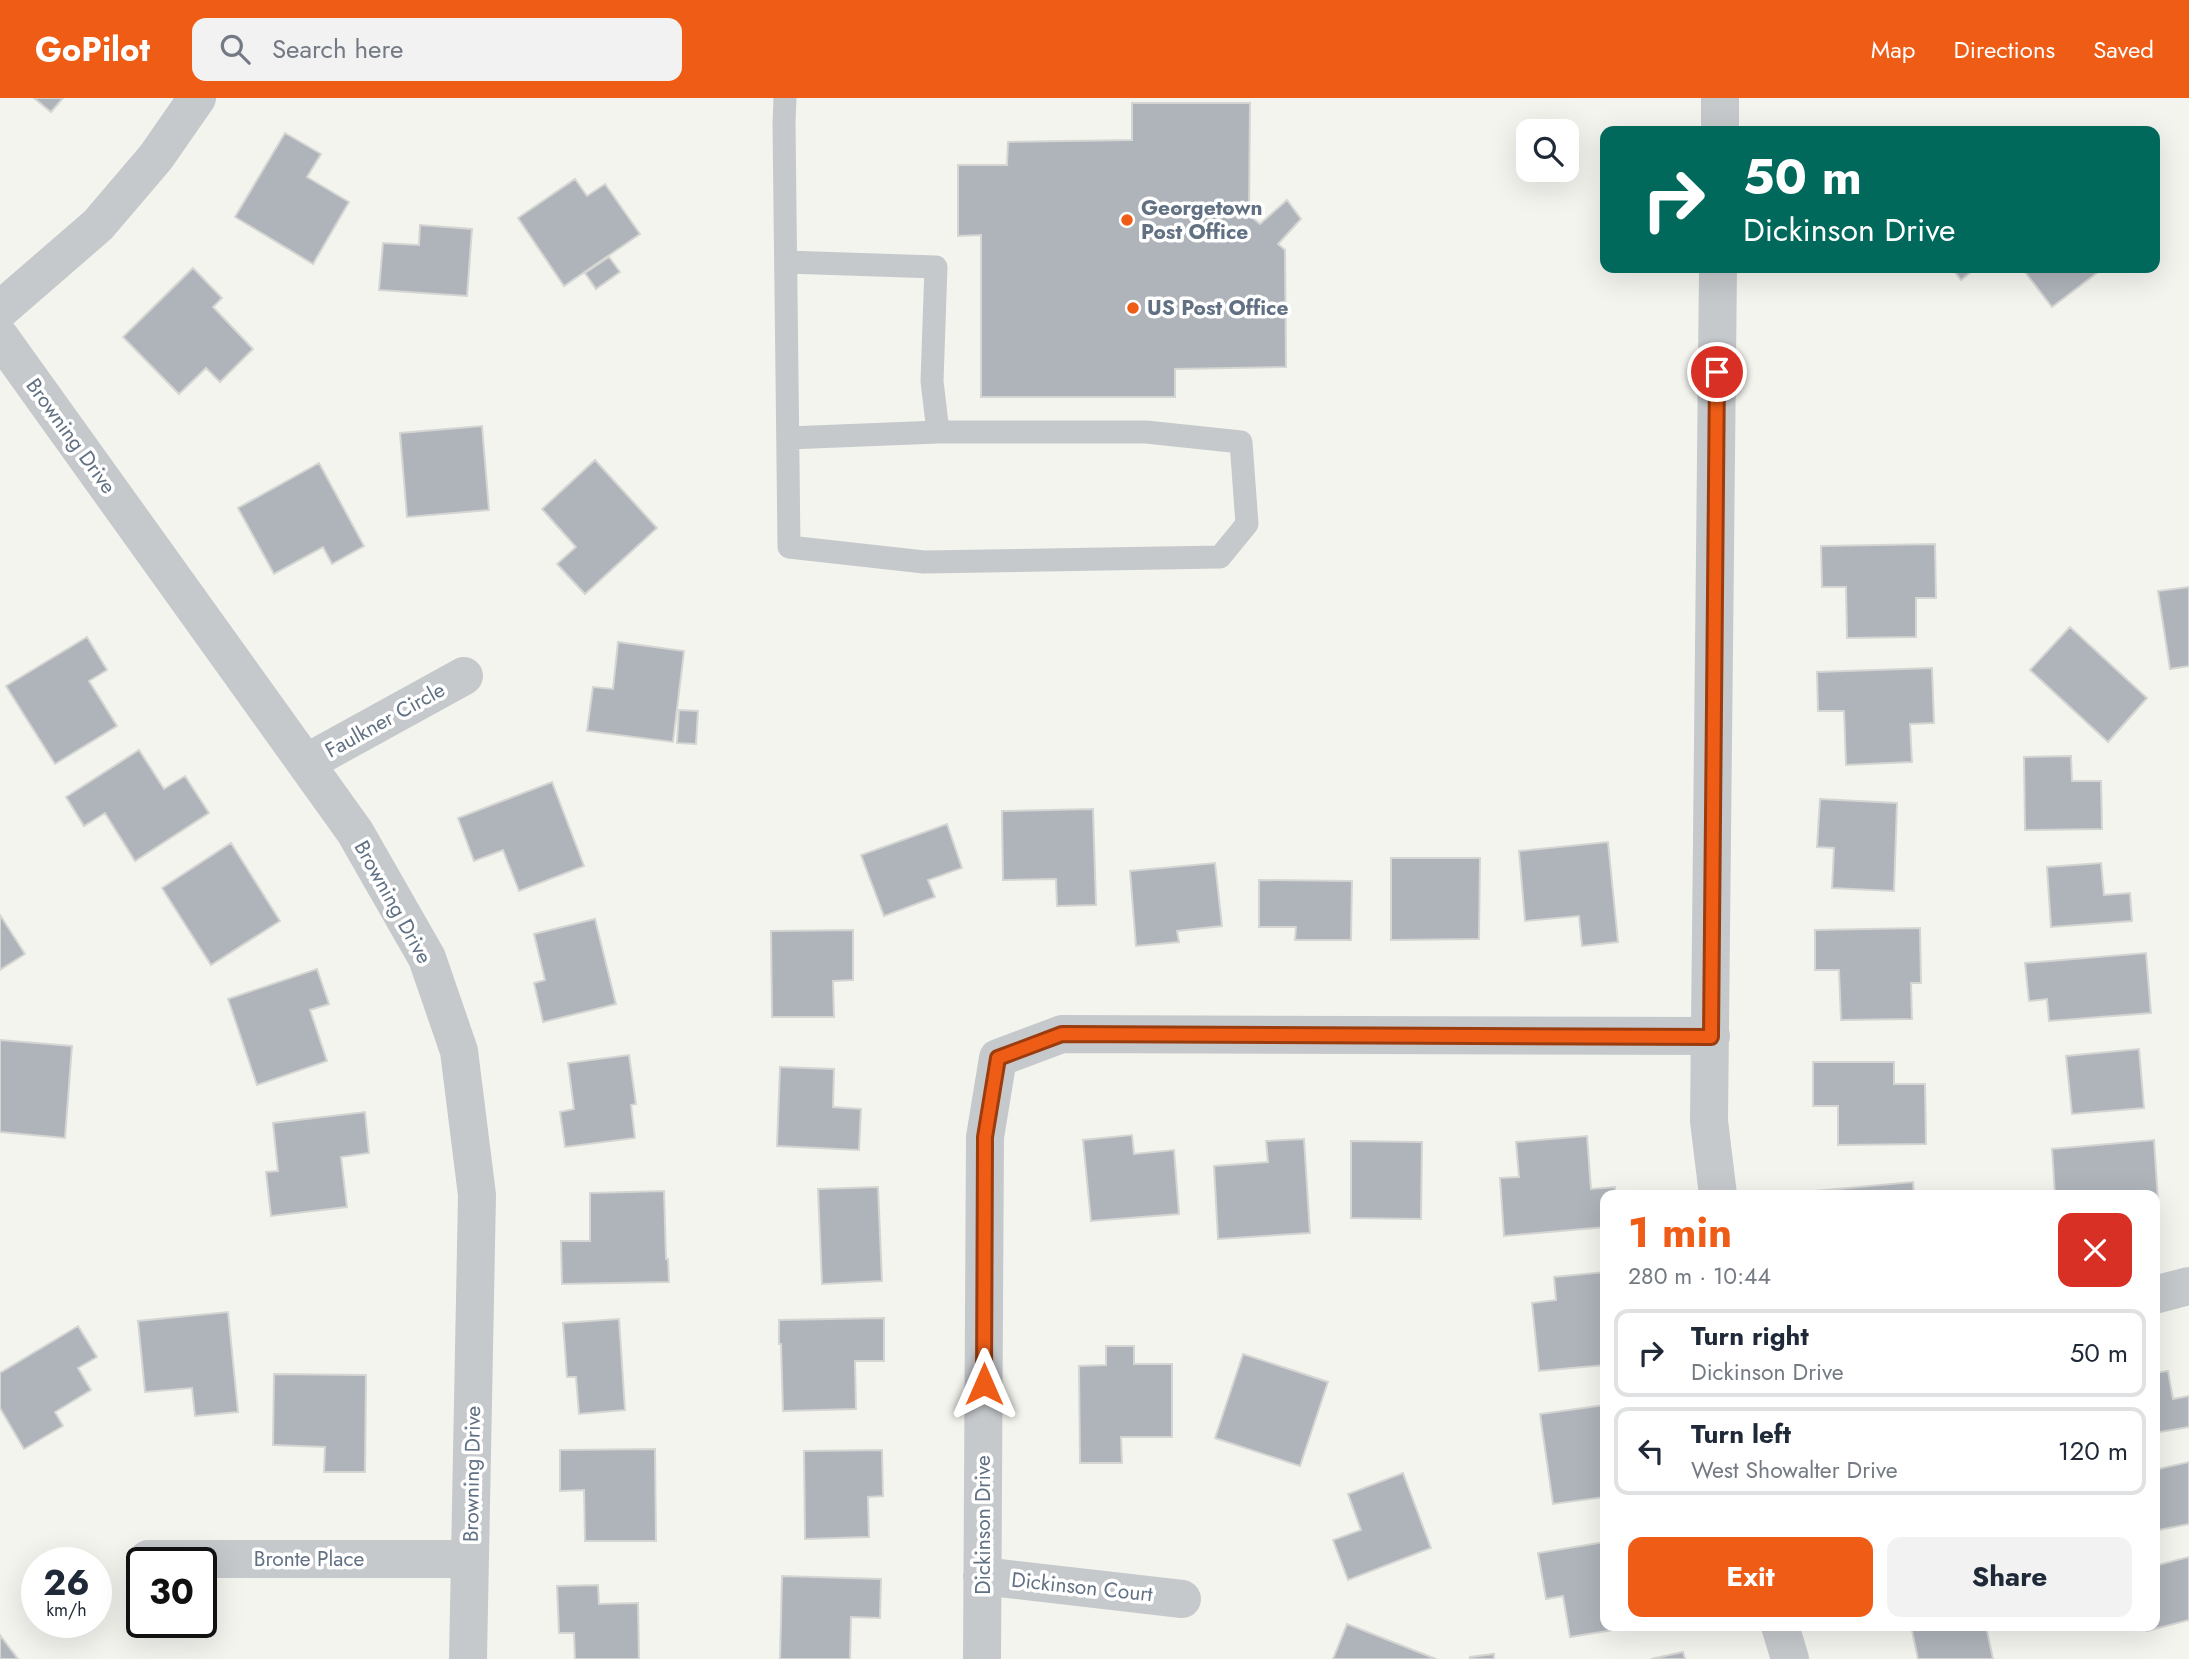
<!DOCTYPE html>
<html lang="en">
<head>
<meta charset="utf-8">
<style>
  :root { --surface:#fff; --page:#f2f2f3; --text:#1f2937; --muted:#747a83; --line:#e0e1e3; --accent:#ee5c16 }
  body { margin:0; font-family:Jost,sans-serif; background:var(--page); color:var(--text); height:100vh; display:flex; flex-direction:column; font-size:26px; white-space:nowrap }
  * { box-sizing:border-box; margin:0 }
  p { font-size:23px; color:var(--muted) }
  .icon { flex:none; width:38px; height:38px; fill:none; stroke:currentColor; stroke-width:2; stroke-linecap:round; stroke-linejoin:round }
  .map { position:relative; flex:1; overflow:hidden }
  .panel { position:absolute; left:1600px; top:1092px; width:560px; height:441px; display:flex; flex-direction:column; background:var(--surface); border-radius:14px; box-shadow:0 7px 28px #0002 }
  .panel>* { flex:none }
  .hud { position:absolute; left:1600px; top:28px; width:560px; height:147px; border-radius:14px; box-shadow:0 7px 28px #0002; background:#00695c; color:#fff; overflow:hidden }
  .buttons { position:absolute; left:1516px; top:21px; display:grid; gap:14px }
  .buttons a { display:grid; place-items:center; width:63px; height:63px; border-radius:14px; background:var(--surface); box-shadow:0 7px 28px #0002; font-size:35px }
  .speed { position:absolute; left:21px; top:1449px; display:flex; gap:14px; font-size:35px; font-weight:700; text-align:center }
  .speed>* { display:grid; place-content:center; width:91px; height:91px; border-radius:50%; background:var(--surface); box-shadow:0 7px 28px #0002; line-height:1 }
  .speed small { font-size:18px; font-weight:400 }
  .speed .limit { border:4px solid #111; border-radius:10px; background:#fff; color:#111 }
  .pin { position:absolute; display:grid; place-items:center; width:60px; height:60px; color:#fff; margin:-30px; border:4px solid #fff; border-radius:50%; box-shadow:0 2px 7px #0007 }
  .me { position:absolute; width:77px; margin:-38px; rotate:0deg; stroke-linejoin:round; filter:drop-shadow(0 0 5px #0008) }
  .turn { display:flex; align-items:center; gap:24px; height:147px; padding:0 28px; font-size:32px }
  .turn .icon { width:91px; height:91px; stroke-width:2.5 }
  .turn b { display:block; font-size:49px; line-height:60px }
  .round { display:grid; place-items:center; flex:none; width:74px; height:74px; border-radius:14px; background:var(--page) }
  .head { display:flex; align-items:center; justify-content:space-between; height:119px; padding:0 28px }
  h1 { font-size:42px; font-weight:700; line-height:52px; color:var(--accent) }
  .button { display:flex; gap:14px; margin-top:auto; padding:14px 28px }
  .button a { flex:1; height:80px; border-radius:14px; background:var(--accent); color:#fff; font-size:28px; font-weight:700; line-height:80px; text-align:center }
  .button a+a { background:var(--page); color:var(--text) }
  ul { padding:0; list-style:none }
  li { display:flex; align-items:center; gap:21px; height:88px; margin:0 14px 10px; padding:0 14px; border:4px solid var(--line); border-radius:14px }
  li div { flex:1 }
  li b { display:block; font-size:26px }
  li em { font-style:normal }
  header { display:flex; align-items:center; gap:42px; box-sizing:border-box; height:98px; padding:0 35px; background:var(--accent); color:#fff }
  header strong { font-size:33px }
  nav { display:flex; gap:38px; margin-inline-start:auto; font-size:24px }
  .search { width:490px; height:63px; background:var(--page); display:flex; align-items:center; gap:18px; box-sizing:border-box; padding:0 24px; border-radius:14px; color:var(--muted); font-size:26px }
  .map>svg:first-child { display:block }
  .building { fill:#aeb4ba; stroke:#d5d5d3; stroke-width:2 }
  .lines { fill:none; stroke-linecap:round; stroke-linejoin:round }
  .service { stroke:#c6c9cc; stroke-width:23 }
  .minor { stroke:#c6c9cc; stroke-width:38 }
  .route-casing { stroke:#9b3c0e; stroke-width:18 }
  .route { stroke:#ee5c16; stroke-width:12 }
  .poi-dot { fill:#ee5c16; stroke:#fff; stroke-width:2.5 }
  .labels { text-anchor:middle; stroke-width:7; stroke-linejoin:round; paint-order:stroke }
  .poi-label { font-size:21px; font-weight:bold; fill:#617183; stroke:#fff; text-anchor:start }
  .street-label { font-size:21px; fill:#617183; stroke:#fff }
</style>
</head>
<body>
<header>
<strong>GoPilot</strong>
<div class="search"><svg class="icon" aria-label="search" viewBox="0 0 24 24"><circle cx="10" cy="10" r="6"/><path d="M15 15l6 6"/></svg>Search here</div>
<nav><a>Map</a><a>Directions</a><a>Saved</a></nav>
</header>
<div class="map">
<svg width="2189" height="1561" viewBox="0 0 2189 1561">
  <rect width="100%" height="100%" fill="#f4f4ef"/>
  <path class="building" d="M34,0H63L51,14Z
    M1132,5H1250L1249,117L1260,126L1287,102L1301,121L1278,146L1285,152L1286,269L1175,271V299H981V137L958,138V67H1007L1008,44L1132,42Z
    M285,35L321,56L307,79L349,104L313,166L235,119Z
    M575,81L587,98L605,86L640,136L564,188L518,120Z
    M420,127L472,131L467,198L379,192L383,145L419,147Z
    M609,159L620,174L596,191L585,175Z
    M193,170L222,200L213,209L253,251L220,284L206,270L179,296L123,239Z
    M1952,170H1976L1961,182Z
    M2022,170H2095L2098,174L2052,209Z
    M482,328L489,412L407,419L400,335Z
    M595,362L657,430L585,496L557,466L576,449L542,411Z
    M319,365L364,448L332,466L323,449L274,476L238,410Z
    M1935,446L1936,500H1916V539L1847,540L1846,489H1822L1821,448Z
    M2189,489V568L2170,571L2158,493Z
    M2070,529L2147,600L2108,644L2030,572Z
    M87,539L107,572L89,583L117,628L55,666L6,588Z
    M618,544L684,553L673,644L587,633L593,589L613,591Z
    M1932,570L1934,625L1910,626L1912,664L1846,667L1844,613H1818L1817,574Z
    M679,612L698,613L696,646L677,645Z
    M139,652L164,691L185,678L209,715L135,763L105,715L84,728L66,699Z
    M2071,658L2072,683H2101L2102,731L2025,732L2024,659Z
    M552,684L584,768L519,793L503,752L474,763L458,720Z
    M1820,701L1897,705L1894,793L1832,790L1834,750L1817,749Z
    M1093,711L1096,807L1057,808L1056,781L1003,782L1002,713Z
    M947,726L962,770L928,782L935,799L884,818L861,757Z
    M1608,744L1618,844L1582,848L1579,818L1525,823L1519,753Z
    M231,745L280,823L211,867L162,790Z
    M1391,760H1480L1479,841L1391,842Z
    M1215,765L1222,828L1177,833L1179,844L1136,848L1130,773Z
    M2101,765L2104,797L2130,795L2132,823L2051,829L2047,769Z
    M1259,782L1352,783L1351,842H1295L1296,829H1259Z
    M0,817L25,856L0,872Z
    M595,821L616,906L543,924L534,885L545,882L534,836Z
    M1920,830L1921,885H1911L1912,921L1841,922L1839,872H1815V832Z
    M853,832V882L833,883L834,919H772L771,833Z
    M2146,855L2151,915L2049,923L2047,901L2029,903L2025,865Z
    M317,871L329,906L310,912L327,963L257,987L228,901Z
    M0,942L72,948L65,1040L0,1034Z
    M2139,951L2144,1010L2072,1016L2066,958Z
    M629,957L636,1006L631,1007L635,1040L565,1049L560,1014L574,1011L568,965Z
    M1813,964H1894V986H1925L1926,1046L1838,1047V1008H1813Z
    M780,969L834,971L833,1009L861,1011L859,1052L777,1048Z
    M365,1014L369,1055L341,1059L347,1109L271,1118L266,1074L278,1073L273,1025Z
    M1132,1037L1134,1056L1174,1052L1179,1116L1091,1123L1083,1042Z
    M1587,1038L1591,1091L1615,1089V1097H1605V1129L1504,1138L1500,1080L1519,1079L1516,1044Z
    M1304,1041L1310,1135L1218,1141L1214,1068L1268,1064L1266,1043Z
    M2154,1042L2158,1102H2154V1097H2055L2052,1051Z
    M1351,1043L1422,1044L1421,1121L1351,1120Z
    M1913,1084L1914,1097H1817L1816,1093Z
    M878,1089L882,1183L822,1186L818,1091Z
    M664,1093L666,1161H668L669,1184L562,1186L561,1143H590V1095Z
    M1605,1174V1267L1539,1273L1532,1205L1556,1202L1554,1179Z
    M228,1214L238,1314L195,1318L192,1290L145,1294L138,1223Z
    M884,1220V1263H855L856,1311L783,1313L781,1246H779V1222Z
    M619,1221L625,1312L579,1316L576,1279H567L563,1225Z
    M78,1228L97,1259L78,1270L91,1292L55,1314L63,1328L24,1351L0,1310V1275Z
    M1106,1248H1134V1266H1172V1339H1121L1122,1365H1080L1079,1268L1106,1267Z
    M1243,1256L1328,1284L1300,1368L1215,1340Z
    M2168,1273L2173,1301L2189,1298V1329L2154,1335V1275Z
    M274,1276L366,1277L365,1374H324L325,1349L273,1347Z
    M1605,1307V1399L1553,1406L1540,1316Z
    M655,1351L656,1443H585L584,1392L560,1393V1352Z
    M882,1352L883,1398L868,1399L869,1439L805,1441L804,1353Z
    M2189,1364V1426L2154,1433V1372Z
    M1403,1375L1431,1450L1348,1482L1333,1442L1361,1432L1348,1396Z
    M1605,1444V1528H1638L1570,1539L1563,1498L1546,1501L1538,1455Z
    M2189,1459V1522L2147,1533L2146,1528H2154V1468Z
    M782,1478L881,1481L880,1520L851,1519L850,1561H780Z
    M598,1487L599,1506L638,1505L639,1561H575L574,1535H559L557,1488Z
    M1347,1526L1436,1561H1333Z
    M1911,1528H1986L1993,1561H1918Z
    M0,1537L18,1561H0Z
    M1683,1554L1685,1561H1651Z
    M1494,1556V1561H1470V1559Z"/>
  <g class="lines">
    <path class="service" d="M785,0L784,25L789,449L924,464L1220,459L1247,426L1241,344L1146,334H938L932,283L936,169L786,164
      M788,340L938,334"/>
    <path class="minor" d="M1720,33V0
      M0,212L98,127L156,59L197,0
      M0,239L355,734L427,860L459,953L477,1097L468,1561
      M306,665L464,578
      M1718,1097L1709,1023L1718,170
      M2154,1197L2189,1188
      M148,1461H470
      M982,1478L1182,1501
      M1780,1528L1790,1561
      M982,1561L985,1039L998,960L1062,936L1711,938"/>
  </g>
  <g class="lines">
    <defs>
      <path id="route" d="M984,1286L985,1039L998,960L1062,936L1711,939L1717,274"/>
    </defs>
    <use href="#route" class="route-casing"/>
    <use href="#route" class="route"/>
  </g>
  <g class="poi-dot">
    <circle cx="1127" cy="122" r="7"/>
    <circle cx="1133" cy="210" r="7"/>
  </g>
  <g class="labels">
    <g class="poi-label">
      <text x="1141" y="117">Georgetown<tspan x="1141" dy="24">Post Office</tspan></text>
      <text x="1147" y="217">US Post Office</text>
    </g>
    <g class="street-label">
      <text transform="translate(71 338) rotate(54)" y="7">Browning Drive</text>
      <text transform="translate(385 622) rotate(-29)" y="7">Faulkner Circle</text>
      <text transform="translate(393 804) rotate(61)" y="7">Browning Drive</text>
      <text transform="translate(472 1376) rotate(-89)" y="7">Browning Drive</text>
      <text transform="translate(983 1427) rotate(-90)" y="7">Dickinson Drive</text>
      <text x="309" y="1468">Bronte Place</text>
      <text transform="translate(1082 1489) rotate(6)" y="7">Dickinson Court</text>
    </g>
  </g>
</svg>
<div class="buttons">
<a><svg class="icon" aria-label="search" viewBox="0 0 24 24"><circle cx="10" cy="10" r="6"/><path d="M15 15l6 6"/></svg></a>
</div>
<div class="speed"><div>26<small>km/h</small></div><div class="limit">30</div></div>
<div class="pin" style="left:1717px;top:274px;background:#d93025"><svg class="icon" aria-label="arrive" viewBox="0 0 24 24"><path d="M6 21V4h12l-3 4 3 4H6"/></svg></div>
<svg class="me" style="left:984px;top:1286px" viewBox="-20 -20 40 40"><path d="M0-17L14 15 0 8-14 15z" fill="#ee5c16" stroke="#fff" stroke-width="4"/></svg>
<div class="hud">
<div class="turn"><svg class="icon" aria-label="right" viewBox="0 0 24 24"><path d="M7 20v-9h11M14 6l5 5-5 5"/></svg><div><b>50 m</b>Dickinson Drive</div></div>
</div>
<section class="panel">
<div class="head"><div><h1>1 min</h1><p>280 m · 10:44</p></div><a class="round" style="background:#d93025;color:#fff"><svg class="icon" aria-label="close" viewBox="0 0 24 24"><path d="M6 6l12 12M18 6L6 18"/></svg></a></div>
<ul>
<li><svg class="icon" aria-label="right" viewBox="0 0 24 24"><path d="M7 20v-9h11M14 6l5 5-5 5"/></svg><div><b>Turn right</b><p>Dickinson Drive</p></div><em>50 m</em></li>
<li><svg class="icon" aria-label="left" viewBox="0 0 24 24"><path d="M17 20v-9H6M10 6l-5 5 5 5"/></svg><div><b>Turn left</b><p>West Showalter Drive</p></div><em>120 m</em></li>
</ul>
<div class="button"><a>Exit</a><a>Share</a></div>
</section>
</div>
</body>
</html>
